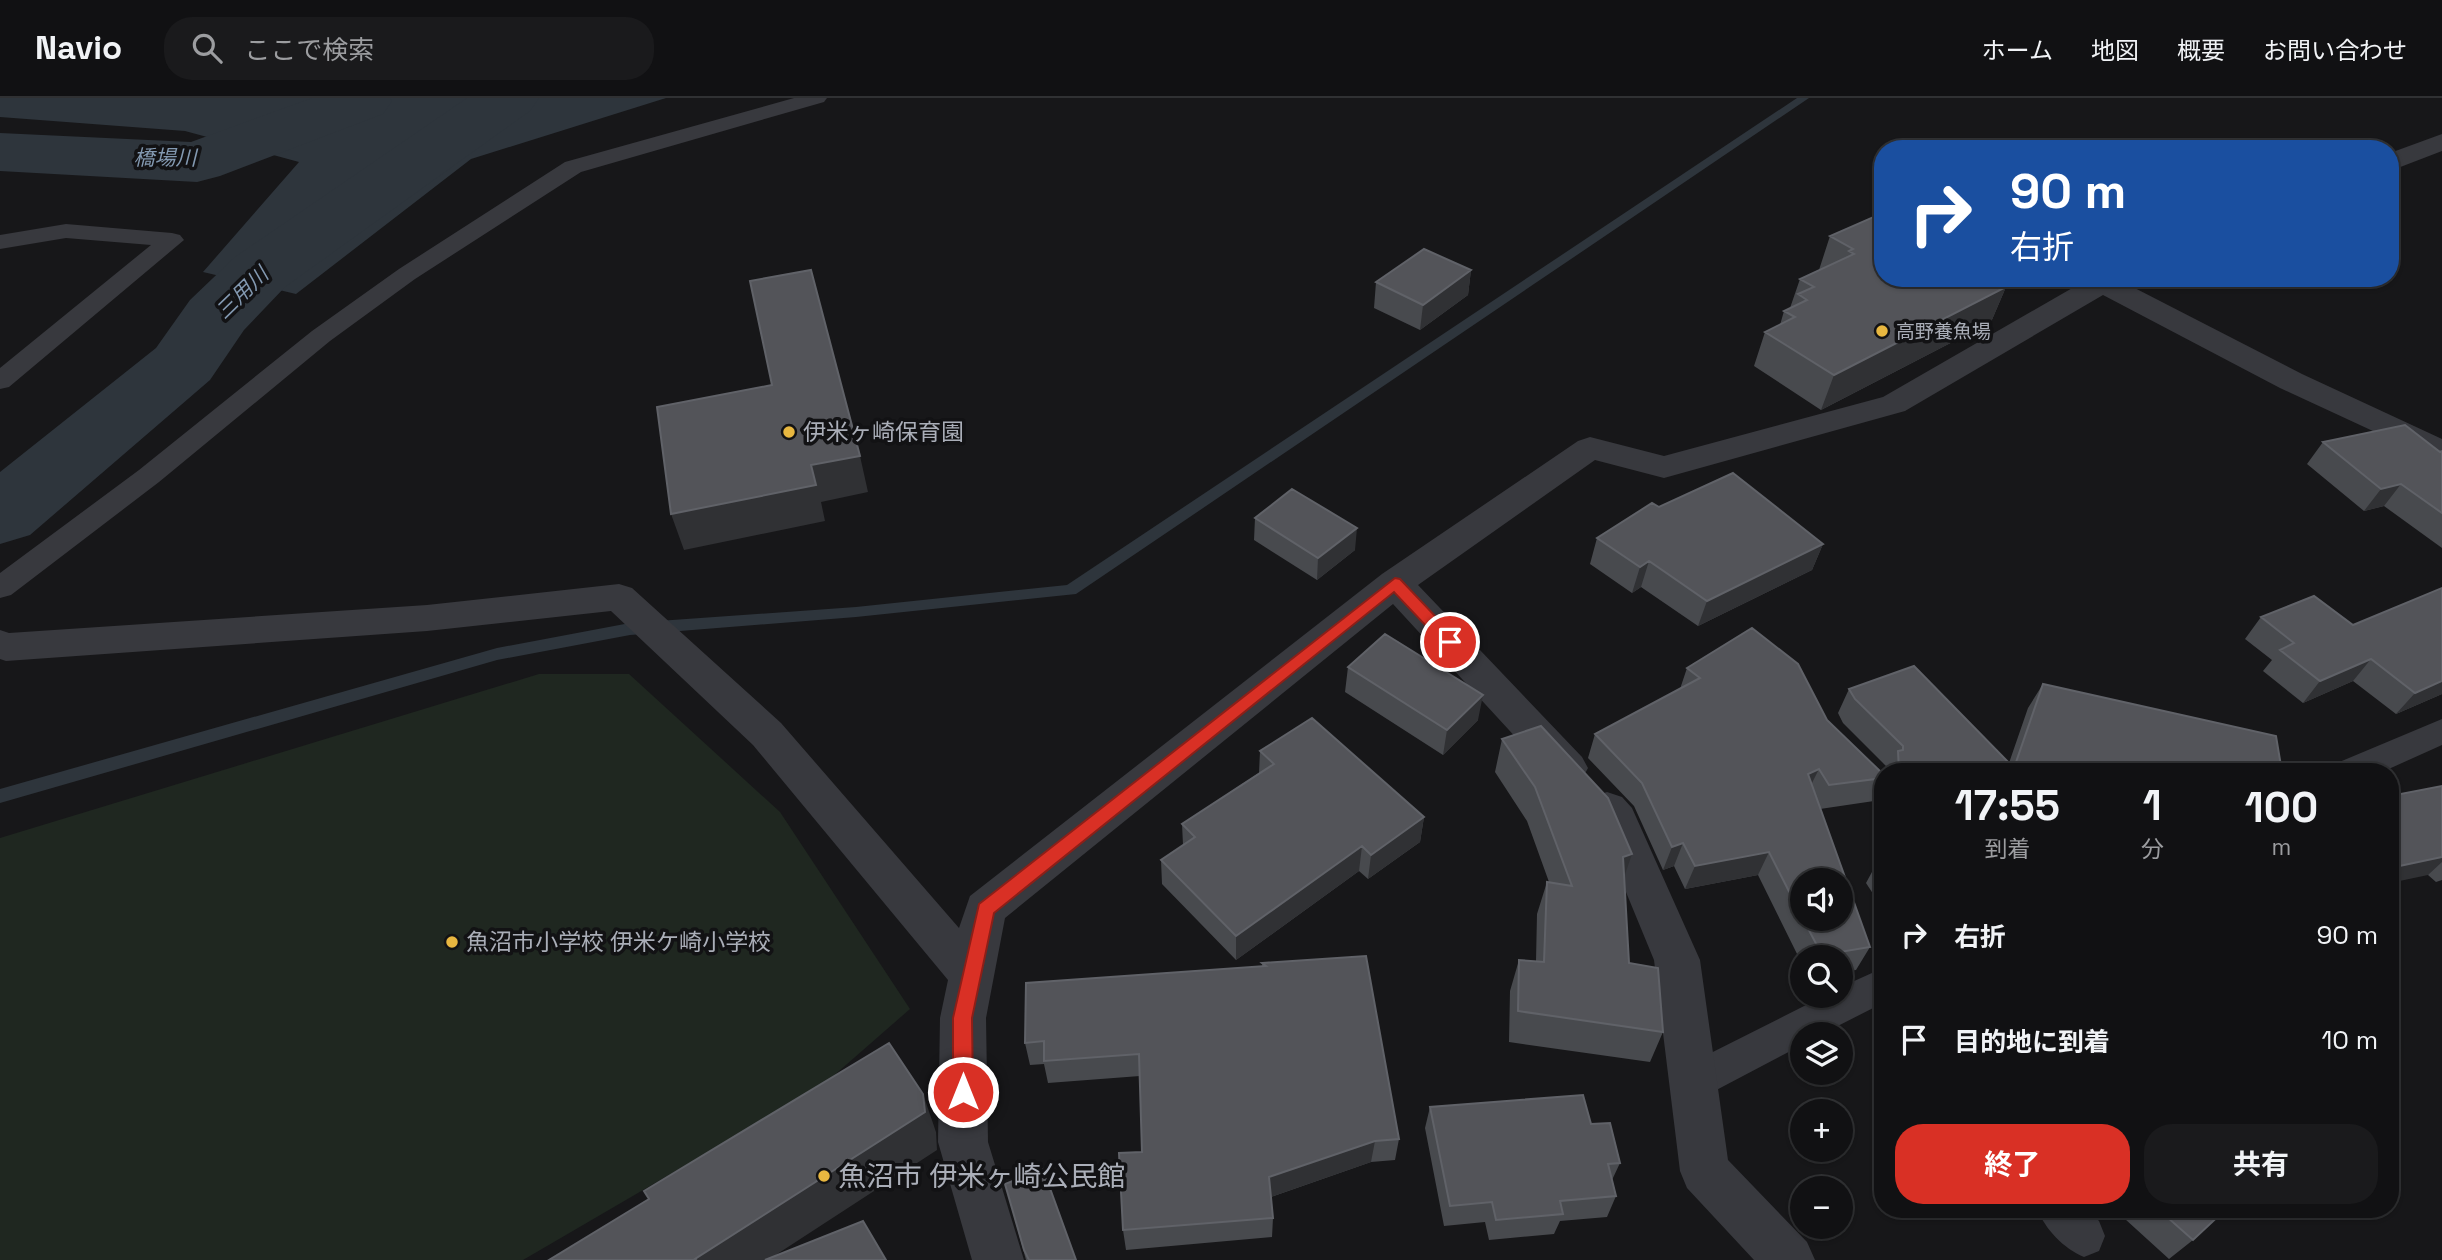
<!DOCTYPE html>
<html lang="ja">
<head>
<meta charset="utf-8">
<style>
  :root { --surface:#111113; --page:#1a1a1c; --text:#f1f3f6; --muted:#9c9da0; --line:#303133; --accent:#d93025 }
  body { margin:0; font-family:"Space Grotesk","Noto Sans JP",sans-serif; background:var(--page); color:var(--text); height:100vh; display:flex; flex-direction:column; font-size:26px; white-space:nowrap }
  * { box-sizing:border-box; margin:0 }
  p { font-size:23px; color:var(--muted) }
  .icon { flex:none; width:38px; height:38px; fill:none; stroke:currentColor; stroke-width:2; stroke-linecap:round; stroke-linejoin:round }
  .map { position:relative; flex:1; overflow:hidden }
  .side { position:absolute; left:1874px; top:665px; width:525px; height:455px; display:flex; flex-direction:column; background:var(--surface); border-radius:28px; box-shadow:0 2px 5px #0004,0 0 0 2px var(--line) }
  .side>* { flex:none }
  .top-card { position:absolute; left:1874px; top:42px; width:525px; height:147px; border-radius:28px; box-shadow:0 2px 5px #0004,0 0 0 2px var(--line); background:#1a4fa0; color:#fff; overflow:hidden }
  .buttons { position:absolute; left:1790px; top:770px; display:grid; gap:14px }
  .buttons a { display:grid; place-items:center; width:63px; height:63px; border-radius:50%; background:var(--surface); box-shadow:0 2px 5px #0004,0 0 0 2px var(--line); font-size:35px }
  .pin { position:absolute; display:grid; place-items:center; width:60px; height:60px; color:#fff; margin:-30px; border:4px solid #fff; border-radius:50%; box-shadow:0 2px 7px #0007 }
  .me { position:absolute; width:77px; margin:-38px; rotate:0deg; stroke-linejoin:round; filter:drop-shadow(0 0 5px #0008) }
  .turn { display:flex; align-items:center; gap:24px; height:147px; padding:0 21px; font-size:32px }
  .turn .icon { width:91px; height:91px; stroke-width:2.5 }
  .turn b { display:block; font-size:49px; line-height:60px }
  .eta { display:flex; justify-content:space-evenly; align-items:center; height:119px; text-align:center }
  .eta b { font-size:42px; font-weight:700; line-height:49px }
  .action { display:flex; gap:14px; margin-top:auto; padding:14px 21px }
  .action a { flex:1; height:80px; border-radius:28px; background:var(--accent); color:#fff; font-size:28px; font-weight:700; line-height:80px; text-align:center }
  .action a+a { background:var(--page); color:var(--text) }
  ul { padding:0; list-style:none }
  li { display:flex; align-items:center; gap:21px; height:105px; padding:0 21px }
  li div { flex:1 }
  li b { display:block; font-size:26px }
  li em { font-style:normal }
  header { display:flex; align-items:center; gap:42px; box-sizing:border-box; height:98px; padding:0 35px; background:var(--surface); border-bottom:2px solid var(--line) }
  header strong { font-size:33px }
  nav { display:flex; gap:38px; margin-inline-start:auto; font-size:24px }
  .search { width:490px; height:63px; background:var(--page); display:flex; align-items:center; gap:18px; box-sizing:border-box; padding:0 24px; border-radius:28px; color:var(--muted); font-size:26px }
  .map>svg:first-child { display:block }
  .green { fill:#1f2720 }
  .water { fill:#2e353c }
  .lines { fill:none; stroke-linecap:round; stroke-linejoin:round }
  .stream { fill:#2e353c; fill-rule:evenodd }
  .river { fill:#2e353c; fill-rule:evenodd }
  .service { fill:#38393e; fill-rule:evenodd }
  .minor { fill:#38393e; fill-rule:evenodd }
  .wall { fill:#484a4e; fill-rule:evenodd }
  .shaded-wall { fill:#303134 }
  .building { fill:#535459; stroke:#606268; stroke-width:2 }
  .route { fill:#d93025; stroke:#8d1f18; stroke-width:2 }
  .poi-dot { fill:#e8b740; stroke:#121214; stroke-width:2.5 }
  .labels { text-anchor:middle; stroke-width:7; stroke-linejoin:round; paint-order:stroke }
  .far-poi-label { font-size:19px; fill:#aaaeb8; stroke:#121214; text-anchor:start }
  .far-water-label { font-size:21px; font-style:italic; fill:#8399b1; stroke:#121214 }
  .poi-label { font-size:23px; fill:#aaaeb8; stroke:#121214; text-anchor:start }
  .near-poi-label { font-size:28px; fill:#aaaeb8; stroke:#121214; text-anchor:start }
</style>
</head>
<body>
<header>
<strong>Navio</strong>
<div class="search"><svg class="icon" aria-label="search" viewBox="0 0 24 24"><circle cx="10" cy="10" r="6"/><path d="M15 15l6 6"/></svg>ここで検索</div>
<nav><a>ホーム</a><a>地図</a><a>概要</a><a>お問い合わせ</a></nav>
</header>
<div class="map">
<svg width="2442" height="1162" viewBox="0 0 2442 1162">
  <rect width="100%" height="100%" fill="#171719"/>
  <path class="green" d="M539,576H629L780,714L910,911L823,987L523,1162H0V740Z"/>
  <path class="water" d="M0,0H666L471,61L296,196L203,174L299,64L185,33L0,19Z"/>
  <g class="lines">
    <path class="stream" d="M1797,0H1809L1076,496L856,519L630,537L497,562L0,705V691L497,550L630,525L856,509L1067,487Z"/>
    <path class="river" d="M312,0H390L392,3L383,16L220,78L197,84L0,73V35L191,44Z
      M467,0H539L530,13L285,189L244,232L210,282L30,437L0,446V374L156,250L190,202L235,159Z"/>
    <path class="service" d="M794,0H827L824,4L581,74L415,181L330,243L159,384L11,497L0,500V475L139,372L312,233L399,171L565,64Z
      M66,126L172,135L180,137L184,142L9,289L0,291V270L151,147L66,140L0,151V137Z
      M2442,621V647L2382,674H2332L2337,665Z
      M1883,870V905L1822,936H1802V947L1705,998L1691,1003L1677,998L1671,985L1677,972L1824,898H1841V889Z
      M2037,1111H2087L2099,1123L2105,1138L2099,1153L2084,1159C2063,1150 2046,1132 2037,1111Z"/>
    <path class="minor" d="M2442,36V53L2390,73V55Z
      M2078,180H2125L2123,184L2302,276L2442,341V365L2280,290L2103,197L1905,313L1664,380L1595,362L1418,487L1582,659L1588,670L1582,681L1568,686L1554,681L1393,506L1005,820L986,920L988,1044L1024,1162H972L938,1044L940,920L948,882L753,647L611,513L427,533L6,563L0,561V532L9,535L427,507L619,486L632,490L781,625L959,830L970,798L1382,476L1578,343L1590,339L1664,358L1883,299L2081,185Z
      M1607,694L1622,699L1632,710L1700,862L1728,1062L1807,1144L1815,1162H1754L1687,1090L1680,1073L1654,862L1600,731L1586,711L1592,699Z"/>
  </g>
  <path class="wall" d="M1830,138L1999,185L2006,189L1991,224L1821,312L1754,268L1765,234L1780,227L1784,213L1790,210L1800,181L1819,172Z
    M1471,172L1468,197L1420,232L1374,210L1376,184Z
    M2323,344L2442,353V450L2384,408L2364,413L2307,366Z
    M1659,409L1823,446L1812,472L1698,528L1641,489L1632,495L1590,466L1597,440Z
    M1255,420L1355,452L1317,482L1254,442Z
    M2314,498L2442,596L2396,616L2353,583L2303,605L2263,573L2272,562L2245,541L2261,519Z
    M1348,569L1478,622L1443,657L1345,594Z
    M1687,570L1827,622L1883,676V686L1874,703L1820,711L1870,849L1856,872L1841,874V859H1802V866L1758,777L1685,791L1674,768L1663,772L1634,708L1588,660L1595,636L1680,591ZM1802,782L1841,821H1802Z
    M2043,586L2282,674H1887L1889,671L1843,625L1838,615L1849,591L2009,665L2028,610Z
    M1502,641L1624,779L1629,865L1663,934L1650,964L1509,944L1510,893L1519,862L1536,863L1537,816L1547,784H1549L1527,723L1495,674Z
    M1260,653L1424,719L1420,744L1368,781L1359,773L1236,862L1162,786L1161,762L1183,747L1182,726L1259,675Z
    M2442,688V782L2436,784L2428,777Z
    M1879,761L1883,762V811L1866,785Z
    M1262,865L1399,1041L1395,1062L1371,1064L1271,1099L1273,1120L1272,1139L1126,1152L1123,1132L1142,1054L1140,978L1048,985L1044,966L1030,967L1025,945L1262,869Z
    M1430,1009L1591,1026L1620,1065L1612,1082L1616,1098L1607,1119L1560,1123L1554,1136L1489,1142L1485,1124L1444,1128L1425,1030Z
    M1005,1086L1076,1162H1026Z
    M2114,1111H2226L2193,1142L2169,1161Z"/>
  <path class="shaded-wall" d="M1471,172L1468,197L1420,232L1423,207Z
    M1970,180H2009L1959,205Z
    M2006,189L1991,224L1821,312L1834,277Z
    M860,358L868,394L821,404L825,423L684,452L671,416L811,367Z
    M2401,386L2384,408L2364,413L2381,391Z
    M1357,430L1355,452L1317,482L1318,460Z
    M1823,446L1812,472L1698,528L1707,503Z
    M1649,463L1641,489L1632,495L1640,469Z
    M2371,561L2353,583L2303,605L2320,583Z
    M2442,583V596L2396,616L2415,595Z
    M1483,597L1478,622L1443,657L1447,632Z
    M1819,671L1807,695L1808,676Z
    M1424,719L1420,744L1368,781L1371,757Z
    M1683,745L1674,768L1663,772L1672,749Z
    M1362,748L1359,773L1236,862V838Z
    M1769,754L1758,777L1685,791L1695,768Z
    M1632,756L1621,788L1623,759Z
    M2442,759V764L2428,777L2390,785V770Z
    M923,996L936,1034L937,1052L768,1162H696L695,1161Z
    M1375,1043L1371,1064L1268,1100L1269,1079Z"/>
  <path class="building" d="M1878,117L1883,120V180H1990L2006,189L1834,277L1765,234L1795,219L1784,213L1807,202L1798,196L1814,189L1800,181L1854,156L1849,153L1853,151L1830,138Z
    M1424,151L1471,172L1423,207L1376,184Z
    M811,172L860,358L811,367L816,387L671,416L657,309L772,287L750,183Z
    M2405,327L2440,354L2442,353V415L2401,386L2381,391L2323,344Z
    M1733,375L1823,446L1707,503L1649,463L1640,469L1597,440L1652,405L1659,409Z
    M1292,391L1357,430L1318,460L1255,420Z
    M2442,490V583L2415,595L2371,561L2320,583L2280,552L2294,545L2261,519L2314,498L2353,527Z
    M1752,530L1798,566L1827,622L1883,676V680L1829,687L1819,671L1808,676L1870,849L1822,857L1803,821H1841V782H1802V819L1769,754L1695,768L1683,745L1672,749L1642,685L1595,636L1700,580L1687,570Z
    M1385,536L1483,597L1447,632L1348,569Z
    M1914,568L2014,670L2043,586L2276,638L2282,674H1937L1936,672L1922,674H1899L1898,653L1903,652V648L1855,601L1849,591Z
    M1312,620L1424,719L1371,757L1362,748L1236,838L1161,762L1195,739L1182,726L1274,666L1260,653Z
    M1541,628L1608,700L1632,756L1623,759L1629,865L1658,870L1663,934L1518,913L1519,862L1544,864L1547,784L1572,788L1535,689L1502,641Z
    M2442,688V759L2390,770V698Z
    M1366,858L1399,1041L1375,1043L1269,1079L1273,1120L1123,1132L1119,1055L1142,1054L1139,956L1044,963V943L1025,945L1026,885L1266,868L1262,865Z
    M889,945L923,996L925,1014L695,1161L696,1162H549L649,1101L644,1093Z
    M1583,997L1591,1026L1610,1025L1620,1065L1608,1066L1616,1098L1560,1103L1563,1116L1496,1122L1492,1104L1450,1108L1430,1009Z
    M1043,1071L1076,1162H1029L1024,1152L1005,1086Z
    M2158,1111H2226L2193,1142Z
    M863,1123L886,1162H765Z"/>
  <path class="route" d="M1395,480L1400,481L1456,540L1458,544L1456,548H1445L1394,494L994,815L972,920L973,994L970,1001L963,1004L956,1001L953,994V920L979,806Z"/>
  <g class="poi-dot">
    <circle cx="1882" cy="233" r="7"/>
    <circle cx="789" cy="334" r="7"/>
    <circle cx="452" cy="844" r="7"/>
    <circle cx="824" cy="1078" r="7"/>
  </g>
  <g class="labels">
    <g class="far-poi-label">
      <text x="1896" y="240">高野養魚場</text>
    </g>
    <g class="far-water-label">
      <text x="165" y="67">橋場川</text>
      <text transform="translate(242 195) rotate(-44)" y="7">三用川</text>
    </g>
    <g class="poi-label">
      <text x="803" y="342">伊米ヶ崎保育園</text>
      <text x="466" y="852">魚沼市小学校 伊米ケ崎小学校</text>
    </g>
    <g class="near-poi-label">
      <text x="838" y="1088">魚沼市 伊米ヶ崎公民館</text>
    </g>
  </g>
</svg>
<div class="buttons">
<a><svg class="icon" aria-label="sound" viewBox="0 0 24 24"><path d="M4 9h4l5-4v14l-5-4H4zM17 9q2 3 0 6"/></svg></a>
<a><svg class="icon" aria-label="search" viewBox="0 0 24 24"><circle cx="10" cy="10" r="6"/><path d="M15 15l6 6"/></svg></a>
<a><svg class="icon" aria-label="layers" viewBox="0 0 24 24"><path d="M12 4l9 5-9 5-9-5zM3 14l9 5 9-5"/></svg></a>
<a>+</a>
<a>−</a>
</div>
<div class="pin" style="left:1450px;top:544px;background:#d93025"><svg class="icon" aria-label="arrive" viewBox="0 0 24 24"><path d="M6 21V4h12l-3 4 3 4H6"/></svg></div>
<svg class="me" style="left:963px;top:994px" viewBox="-20 -20 40 40"><circle r="17" fill="#d93025" stroke="#fff" stroke-width="3"/><path d="M0-11L8 9 0 5-8 9z" fill="#fff"/></svg>
<div class="top-card">
<div class="turn"><svg class="icon" aria-label="right" viewBox="0 0 24 24"><path d="M7 20v-9h11M14 6l5 5-5 5"/></svg><div><b>90 m</b>右折</div></div>
</div>
<section class="side">
<div class="eta">
<div><b>17:55</b><p>到着</p></div>
<div><b>1</b><p>分</p></div>
<div><b>100</b><p>m</p></div>
</div>
<ul>
<li><svg class="icon" aria-label="right" viewBox="0 0 24 24"><path d="M7 20v-9h11M14 6l5 5-5 5"/></svg><div><b>右折</b></div><em>90 m</em></li>
<li><svg class="icon" aria-label="arrive" viewBox="0 0 24 24"><path d="M6 21V4h12l-3 4 3 4H6"/></svg><div><b>目的地に到着</b></div><em>10 m</em></li>
</ul>
<div class="action"><a>終了</a><a>共有</a></div>
</section>
</div>
</body>
</html>
